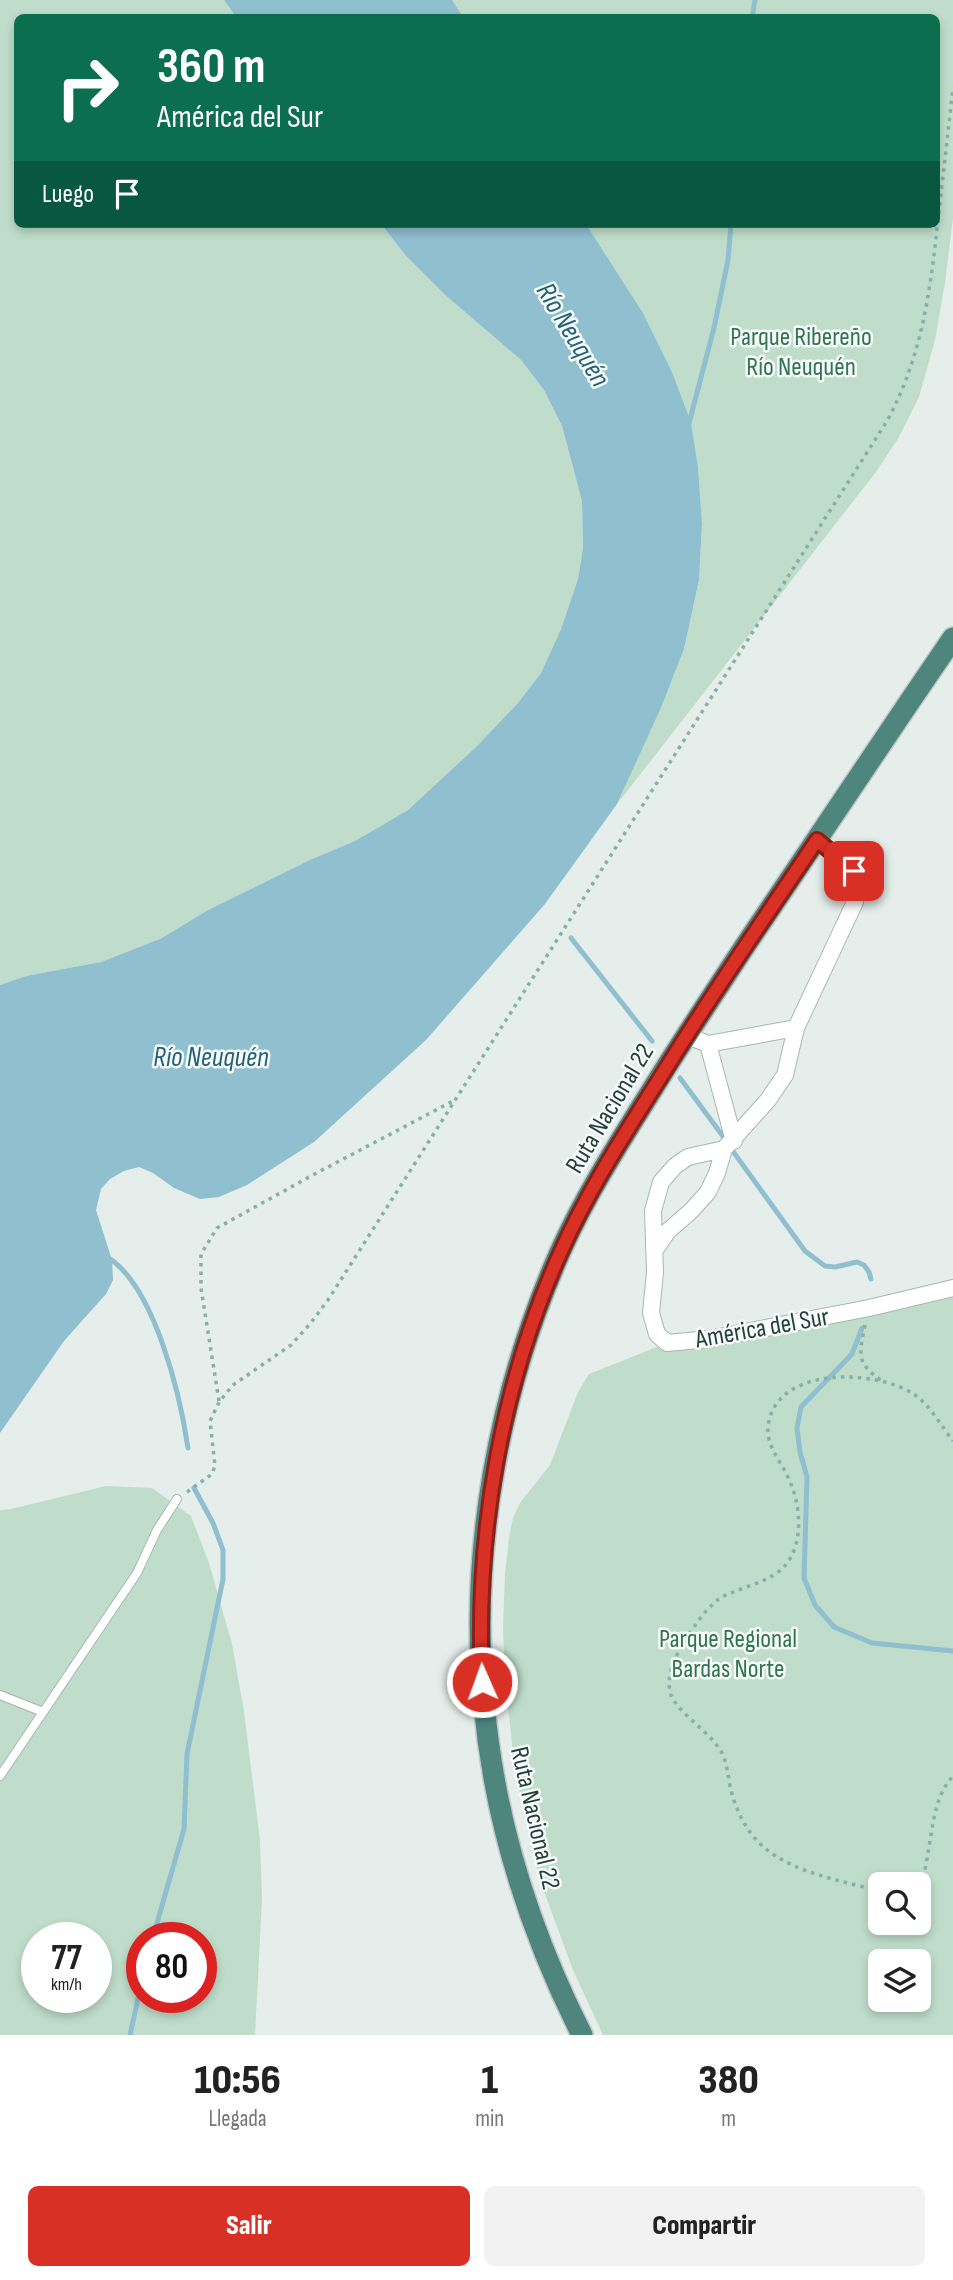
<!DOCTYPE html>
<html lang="es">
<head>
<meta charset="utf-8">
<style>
  :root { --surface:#fff; --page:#f2f2f2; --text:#222; --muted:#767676; --accent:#d93025 }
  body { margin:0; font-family:"Sofia Sans Condensed",sans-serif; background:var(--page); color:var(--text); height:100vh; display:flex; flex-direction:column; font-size:26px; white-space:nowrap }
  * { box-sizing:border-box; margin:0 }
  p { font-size:23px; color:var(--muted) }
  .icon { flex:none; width:38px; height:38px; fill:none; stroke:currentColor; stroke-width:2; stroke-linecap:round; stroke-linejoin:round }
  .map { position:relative; height:2035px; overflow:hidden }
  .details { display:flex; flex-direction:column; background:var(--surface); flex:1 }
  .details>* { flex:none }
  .banner { position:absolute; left:14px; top:14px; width:926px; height:214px; border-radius:10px; box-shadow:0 4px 10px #0003; background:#0b6e4f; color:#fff; overflow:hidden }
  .buttons { position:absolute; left:868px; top:1872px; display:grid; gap:14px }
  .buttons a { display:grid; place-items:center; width:63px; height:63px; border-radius:10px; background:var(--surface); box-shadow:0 4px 10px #0003; font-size:35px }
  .speed { position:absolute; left:21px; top:1922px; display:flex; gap:14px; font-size:35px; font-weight:700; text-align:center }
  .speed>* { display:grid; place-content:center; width:91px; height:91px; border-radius:50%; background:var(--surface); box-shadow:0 4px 10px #0003; line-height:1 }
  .speed small { font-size:18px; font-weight:400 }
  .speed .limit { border:10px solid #d22; background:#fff; color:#111 }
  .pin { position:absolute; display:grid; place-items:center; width:60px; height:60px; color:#fff; margin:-30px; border-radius:14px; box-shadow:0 4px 10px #0006 }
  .me { position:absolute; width:77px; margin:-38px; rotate:358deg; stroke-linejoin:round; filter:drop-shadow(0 0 5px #0008) }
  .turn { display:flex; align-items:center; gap:24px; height:147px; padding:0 28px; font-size:32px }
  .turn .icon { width:91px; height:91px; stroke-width:2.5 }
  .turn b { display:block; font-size:49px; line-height:60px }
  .then { display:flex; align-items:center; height:66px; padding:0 28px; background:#0003; gap:14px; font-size:26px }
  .eta { display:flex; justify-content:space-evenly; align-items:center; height:119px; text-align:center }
  .eta b { font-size:42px; font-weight:800; line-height:49px }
  .primary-button { display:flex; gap:14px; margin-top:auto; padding:14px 28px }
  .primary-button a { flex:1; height:80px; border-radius:10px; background:var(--accent); color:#fff; font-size:28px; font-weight:800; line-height:80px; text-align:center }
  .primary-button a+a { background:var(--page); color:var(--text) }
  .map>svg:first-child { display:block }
  .green { fill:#bfddca; fill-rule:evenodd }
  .water { fill:#90bfd0 }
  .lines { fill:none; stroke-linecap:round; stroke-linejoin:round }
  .stream { stroke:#90bfd0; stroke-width:5 }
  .service-casing { stroke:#a8b6b3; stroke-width:10 }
  .minor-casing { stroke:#a8b6b3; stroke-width:18 }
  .trunk-casing { stroke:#c2c9c8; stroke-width:24 }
  .path { stroke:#87b0a7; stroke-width:3.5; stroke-dasharray:3.5 5; stroke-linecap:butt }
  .service { stroke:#fff; stroke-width:8 }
  .minor { stroke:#fff; stroke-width:16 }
  .trunk { stroke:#4e867e; stroke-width:21 }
  .route-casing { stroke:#8d1f18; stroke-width:18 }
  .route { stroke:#d93025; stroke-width:12 }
  .labels { text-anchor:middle; stroke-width:5; stroke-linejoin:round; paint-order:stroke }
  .park-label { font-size:26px; fill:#307452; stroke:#f6faf8 }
  .street-label { font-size:26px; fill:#253f3b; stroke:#f6faf8 }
  .water-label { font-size:28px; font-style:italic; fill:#216179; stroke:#f6faf8 }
</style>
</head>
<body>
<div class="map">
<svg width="953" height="2035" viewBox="0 0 953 2035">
  <rect width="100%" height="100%" fill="#e5eeeb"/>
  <path class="green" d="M0,0H224L236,17L18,18V224H381L406,256L444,294L521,360L544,390L562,426L582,501L583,548L578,579L561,629L541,673L517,704L477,746L408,810L355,841L312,859L208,910L162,938L101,962L26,976L0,985Z
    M452,0H953V218L945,283L935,340L919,397L899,437L876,472L617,804L661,708L684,649L699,580L702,524L698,467L691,422L672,372L643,313L586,224H936V18H463Z
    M953,1288V2035H603L573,1970L545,1894L532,1852L515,1770L505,1679L503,1628L505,1574L509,1538L513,1518L520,1503L550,1465L578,1392L589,1374L667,1343ZM880,1885H919V1923H880ZM880,1962H919V2000H880Z
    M106,1486L152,1488L191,1516L209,1563L232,1644L244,1712L260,1840L262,1898L255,2035H0V1510L11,1509ZM37,1937H96V1997H37ZM142,1937H201V1997H142Z"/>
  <path class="water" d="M224,0H452L463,17H236Z
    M381,224H586L643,313L672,372L691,422L698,467L702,524L699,580L684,649L661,708L617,804L545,904L426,1040L314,1142L247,1185L219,1197L200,1199L174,1188L153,1173L139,1167L124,1171L110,1179L101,1189L96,1210L112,1260L113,1280L106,1294L64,1341L0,1433V985L26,976L101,962L162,938L208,910L312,859L355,841L408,810L477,746L517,704L541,673L561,629L578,579L583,548L582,501L562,426L544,390L521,360L444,294L406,256Z"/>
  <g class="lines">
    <path class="stream" d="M752,18L755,0
      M688,427L714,328L728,260L731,224
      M571,938L652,1041
      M680,1078L725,1139
      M732,1150L805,1251L825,1266L835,1267L857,1262L864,1265L869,1272L871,1279
      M109,1258C155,1289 180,1394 188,1448
      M862,1328L852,1354L801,1407L797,1428L800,1452L807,1477L804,1578L815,1605L834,1627L872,1643L953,1651
      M153,1937L184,1829L187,1754L223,1579V1550L213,1523L194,1488
      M130,2035L142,1980"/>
    <defs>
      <path id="service" d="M0,1695L43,1712
        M0,1776L137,1573L157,1530L177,1499"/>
      <path id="minor" d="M817,840L854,871L857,887L855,902L796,1028L785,1075L768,1100L724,1149L688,1157L675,1166L661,1182L653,1211L655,1272L651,1313L657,1334L667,1343L709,1339L869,1308L953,1288
        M685,1035L708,1044L796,1028
        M708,1044L734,1141
        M655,1250L668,1231L691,1211L708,1192L717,1173L724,1149"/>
      <path id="trunk" d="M582,2035C530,1932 494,1819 484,1703C469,1551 499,1389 561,1250C590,1186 628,1129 665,1069C691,1028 718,987 745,946C815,843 883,740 953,638"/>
    </defs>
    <use href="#service" class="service-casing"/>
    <use href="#minor" class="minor-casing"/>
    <use href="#trunk" class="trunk-casing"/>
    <path class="path" d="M865,1325C859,1355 856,1363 882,1381
      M219,1401L201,1288V1254L217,1228L311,1176L453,1101
      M187,1492L212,1474L215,1466L210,1421L219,1402L233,1385L291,1345L310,1324L328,1300L887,421C922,356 930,293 938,220C943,176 948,132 953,87
      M918,1885C925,1876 926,1864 928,1853C933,1826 934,1797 953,1776
      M880,1891C843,1881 797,1874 766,1849C747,1834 735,1809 730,1786C728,1775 727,1765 723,1755C712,1732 680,1716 671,1695C667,1684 670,1669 675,1659C683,1642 704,1609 719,1599C741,1585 778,1583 791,1557C804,1532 799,1499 787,1475C778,1457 764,1443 769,1421C781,1366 875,1370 912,1393C929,1403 941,1426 953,1441"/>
    <use href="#service" class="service"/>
    <use href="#minor" class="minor"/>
    <use href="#trunk" class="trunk"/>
  </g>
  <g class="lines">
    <defs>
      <path id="route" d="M482,1682C475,1535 501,1383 562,1249C591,1185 628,1129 665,1070C713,992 766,916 817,840L854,871"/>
    </defs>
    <use href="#route" class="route-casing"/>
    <use href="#route" class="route"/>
  </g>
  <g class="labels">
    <g class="park-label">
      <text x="801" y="345">Parque Ribereño<tspan x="801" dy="30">Río Neuquén</tspan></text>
      <text x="728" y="1647">Parque Regional<tspan x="728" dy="30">Bardas Norte</tspan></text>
    </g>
    <g class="street-label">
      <text transform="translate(609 1108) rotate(-59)" y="9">Ruta Nacional 22</text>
      <text transform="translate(762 1327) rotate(-10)" y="9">América del Sur</text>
      <text transform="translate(536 1818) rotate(77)" y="9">Ruta Nacional 22</text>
    </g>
    <g class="water-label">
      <text transform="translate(574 334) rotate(59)" y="10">Río Neuquén</text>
      <text x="211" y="1066">Río Neuquén</text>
    </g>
  </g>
</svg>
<div class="buttons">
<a><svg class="icon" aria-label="search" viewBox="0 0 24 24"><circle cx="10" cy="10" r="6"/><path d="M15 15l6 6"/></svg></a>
<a><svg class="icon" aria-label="layers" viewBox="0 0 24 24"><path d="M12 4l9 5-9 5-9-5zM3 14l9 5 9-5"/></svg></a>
</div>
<div class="speed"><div>77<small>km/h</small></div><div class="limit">80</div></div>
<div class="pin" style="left:854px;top:871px;background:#d93025"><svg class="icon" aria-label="arrive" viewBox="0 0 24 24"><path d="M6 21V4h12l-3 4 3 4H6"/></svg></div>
<svg class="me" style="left:482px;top:1682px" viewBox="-20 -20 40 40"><circle r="17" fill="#d93025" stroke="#fff" stroke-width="3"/><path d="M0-11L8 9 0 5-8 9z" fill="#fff"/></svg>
<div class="banner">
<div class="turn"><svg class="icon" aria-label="right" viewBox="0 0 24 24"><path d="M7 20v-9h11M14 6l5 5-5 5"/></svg><div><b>360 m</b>América del Sur</div></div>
<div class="then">Luego<svg class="icon" aria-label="arrive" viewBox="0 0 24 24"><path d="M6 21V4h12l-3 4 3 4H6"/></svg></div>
</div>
</div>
<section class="details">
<div class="eta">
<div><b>10:56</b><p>Llegada</p></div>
<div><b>1</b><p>min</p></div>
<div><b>380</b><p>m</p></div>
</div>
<div class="primary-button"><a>Salir</a><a>Compartir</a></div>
</section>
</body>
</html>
